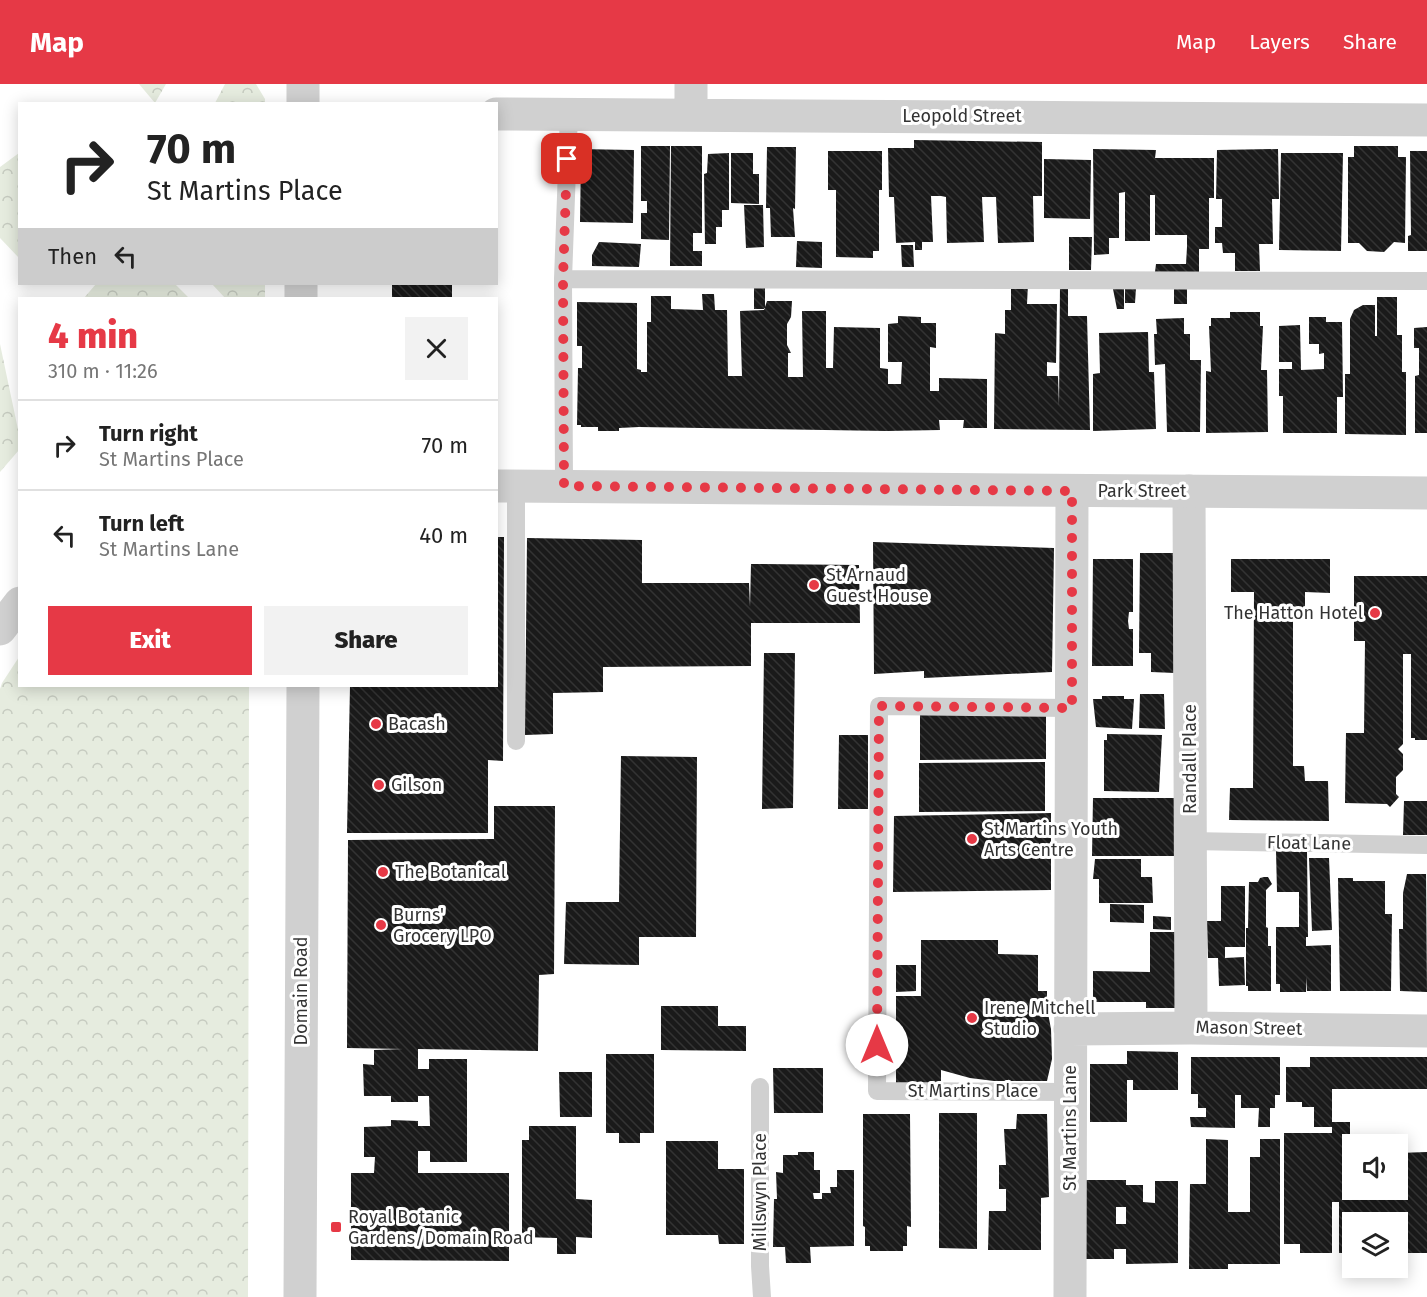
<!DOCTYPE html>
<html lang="en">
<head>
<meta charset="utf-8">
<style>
  :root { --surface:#fff; --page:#f2f2f2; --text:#222; --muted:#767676; --line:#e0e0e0; --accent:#e63946 }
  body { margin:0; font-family:"Fira Sans",sans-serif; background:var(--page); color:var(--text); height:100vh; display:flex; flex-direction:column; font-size:22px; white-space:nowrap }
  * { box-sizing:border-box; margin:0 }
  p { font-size:20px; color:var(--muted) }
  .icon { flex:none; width:33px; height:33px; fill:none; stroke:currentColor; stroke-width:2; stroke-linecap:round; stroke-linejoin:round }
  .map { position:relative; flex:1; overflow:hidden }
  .drawer { position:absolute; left:18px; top:213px; width:480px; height:390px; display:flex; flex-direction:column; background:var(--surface); border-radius:0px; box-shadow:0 3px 15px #0003 }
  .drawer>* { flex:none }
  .top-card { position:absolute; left:18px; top:18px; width:480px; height:183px; border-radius:0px; box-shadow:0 3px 15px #0003; background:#fff; color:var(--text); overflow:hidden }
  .tools { position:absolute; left:1342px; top:1050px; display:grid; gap:12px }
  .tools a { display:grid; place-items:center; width:66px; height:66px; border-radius:0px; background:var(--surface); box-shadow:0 3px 15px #0003; font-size:30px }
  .pin { position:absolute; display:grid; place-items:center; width:51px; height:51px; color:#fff; margin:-26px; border-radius:12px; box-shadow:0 3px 9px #0006 }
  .me { position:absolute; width:66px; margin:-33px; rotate:0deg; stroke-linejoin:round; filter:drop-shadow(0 0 4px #0008) }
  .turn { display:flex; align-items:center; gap:21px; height:126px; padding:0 30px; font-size:27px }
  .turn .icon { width:78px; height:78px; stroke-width:2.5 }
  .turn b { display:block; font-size:42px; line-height:51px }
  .then { display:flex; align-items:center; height:57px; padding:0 30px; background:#0003; gap:12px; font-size:22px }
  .round { display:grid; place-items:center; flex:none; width:63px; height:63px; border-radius:0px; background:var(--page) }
  .headline { display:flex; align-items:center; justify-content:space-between; height:102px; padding:0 30px }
  h1 { font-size:36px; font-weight:800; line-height:45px; color:var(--accent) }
  .action { display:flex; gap:12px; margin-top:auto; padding:12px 30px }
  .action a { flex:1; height:69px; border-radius:0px; background:var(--accent); color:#fff; font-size:24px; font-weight:800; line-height:69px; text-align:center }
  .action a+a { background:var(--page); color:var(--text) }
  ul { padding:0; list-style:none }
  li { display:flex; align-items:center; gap:18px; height:90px; padding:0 30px; border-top:2px solid var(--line) }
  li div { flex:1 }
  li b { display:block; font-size:22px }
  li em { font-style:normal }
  header { display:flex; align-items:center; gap:36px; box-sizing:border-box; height:84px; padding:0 30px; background:var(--accent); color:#fff }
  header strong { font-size:28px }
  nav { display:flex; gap:33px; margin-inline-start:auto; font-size:21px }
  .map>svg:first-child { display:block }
  .forest { fill:url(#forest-crowns) }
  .building { fill:url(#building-back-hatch); fill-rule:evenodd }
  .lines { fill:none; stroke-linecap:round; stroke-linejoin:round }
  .service { stroke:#d0d0d0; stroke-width:18 }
  .minor { stroke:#d0d0d0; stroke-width:33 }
  .tertiary { stroke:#d0d0d0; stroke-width:33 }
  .route { stroke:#e63946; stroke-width:10; stroke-dasharray:0 18 }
  .poi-dot { fill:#e63946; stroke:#fff; stroke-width:2 }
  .labels { text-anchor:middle; stroke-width:6; stroke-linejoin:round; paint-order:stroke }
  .street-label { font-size:18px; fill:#333; stroke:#fff }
  .poi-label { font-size:18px; fill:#333; stroke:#fff; text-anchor:start }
</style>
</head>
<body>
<header>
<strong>Map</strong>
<nav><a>Map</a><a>Layers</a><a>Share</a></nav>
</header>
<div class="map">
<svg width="1427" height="1213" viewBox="0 0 1427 1213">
  <defs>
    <pattern id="forest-crowns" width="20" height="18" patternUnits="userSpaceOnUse" patternTransform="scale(1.5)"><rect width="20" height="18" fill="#e6ecdf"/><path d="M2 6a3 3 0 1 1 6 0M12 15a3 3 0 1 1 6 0" fill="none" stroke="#c6cbc0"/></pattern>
    <pattern id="building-back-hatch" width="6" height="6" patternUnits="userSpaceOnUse" patternTransform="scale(1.5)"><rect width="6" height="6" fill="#1a1a1a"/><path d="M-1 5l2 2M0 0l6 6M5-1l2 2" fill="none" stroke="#333"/></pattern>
  </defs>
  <rect width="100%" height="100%" fill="#fff"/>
  <path class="forest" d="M139,0H166L155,19Z
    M225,0H256L265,15V19H215Z
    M19,69V174L0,154V83Z
    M96,200H175L189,214H84Z
    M212,200H265V214H225Z
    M0,260L20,355L19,366L0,388Z
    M19,573L20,602H249L248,1213H0V605L2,599Z"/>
  <path class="building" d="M914,56L1042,58V112H1033L1034,158L998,159L996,113H982L984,158L947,159L946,113L941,112H931L933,158H922V166H915V158L896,159L894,113H889L888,64H914Z
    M641,62H670L669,156L641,155V129H647V117H641Z
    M671,62H702V149H693V167H702V182H670Z
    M1354,62H1398V73H1406L1405,159L1394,158L1384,168L1367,167L1359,159H1348V73H1354Z
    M767,63H796L795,125L793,124L795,153H771L770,124H766Z
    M578,65L634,66L633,139L580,138L581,74H577Z
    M1093,65L1156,66L1155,74H1214V114H1209V165H1199V188H1155L1156,180H1186L1187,163V151H1155V111H1150V157H1125V108L1119,109V154H1109V170L1094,171Z
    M1278,65L1279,115H1272L1273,160H1259L1260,187H1235V169H1223L1222,159H1215V143H1222V115H1216L1217,66Z
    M828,67H882V106H879V167H873V174L836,173V106H828Z
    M1410,67H1427V167H1408V152L1411,151Z
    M729,69V126H722V143H716V160H705L704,90L707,89L708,70Z
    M731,69H753V90H759V120L731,119Z
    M1281,69H1343L1341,167L1279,166Z
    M1044,75L1091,76L1090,135L1044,134Z
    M744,121H763L764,163L746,164Z
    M1069,153H1092L1091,186H1069Z
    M797,157L822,158V184L796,183Z
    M599,158L641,160L639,183L592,182V171Z
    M901,161H913L914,183H902Z
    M392,200H452V214H392Z
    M1011,200H1028L1027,220H1057L1056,279L1047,278V292H1058L1059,322L1060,201L1068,200V232H1087L1090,346L994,345L995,249L1005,250V226H1011Z
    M754,201H765V225H754Z
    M1174,202H1187V220H1174Z
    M1125,204H1136L1135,219H1125Z
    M1113,205H1124V225H1117Z
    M702,210H714L715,226H727L728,292H742L740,227L764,226L767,217H792L791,233L787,240V261L791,269H788V293H803L802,227H826V284H833L834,243L880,244V284L888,285V300H901L902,278H888V240L898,239V232L921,233V239H936V264L930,263V307H939V294L987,295V344H963L964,336H939L940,346L887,347L639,343L619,344V347H598V343H581V341H577L578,284H582V262H577V218L637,219V285L641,286V288H647V238H651V212H671V225L703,226Z
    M1377,213H1397V251H1402V288H1406V351L1345,350V290H1350V235L1354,226L1363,221H1375V252H1377Z
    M1230,228H1260V242H1263L1261,286H1267L1268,348L1206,349V287L1211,288L1209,242H1211V234H1230Z
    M1309,233H1326V238H1342L1343,313H1337V349H1283V312H1279V285H1292V278H1279V242L1300,241L1301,286L1324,285V269L1319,270V260H1309Z
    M1184,234V250H1190V276H1201L1200,348H1167L1165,280L1155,281L1154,250H1157L1156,235Z
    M1427,243V349H1415V292L1419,291V264H1414V244Z
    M1148,248L1149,288H1154L1156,345L1093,347V290L1100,289L1099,249Z
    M496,453H504L503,677L488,676V749H347L350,602H496Z
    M527,454L642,456V499H749L750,523L751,480L859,481L860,539H751V582L603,583V608L553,609V650L525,651Z
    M873,458L1054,464L1052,588L924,594V587L874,590Z
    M1140,469H1175V589L1151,588V569H1139Z
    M1093,475H1133V528H1129L1128,537L1129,545H1133V582H1092Z
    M1231,475H1330V509L1305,508V530H1293V682H1304L1305,697H1328L1329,737L1229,736L1230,704H1253L1254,508H1231Z
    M1354,492H1427V656H1415V654H1411V570H1403V660L1398,665L1403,670V686L1396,693V710L1399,713L1390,723L1387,720L1345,719L1346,649H1364L1365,557H1354Z
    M764,569H795L793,724L762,725Z
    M1140,610H1164L1165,645L1139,644Z
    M1102,612H1124V615H1134L1132,645L1096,643L1093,615H1102Z
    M1046,625V675L920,676V626Z
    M1107,650L1162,651L1159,708L1104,707V656H1107Z
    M839,651H868V725H838Z
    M621,672L697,673L696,853H639V881L564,880L566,818H619Z
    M1045,678V727L919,728V679Z
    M1093,714H1178V772H1092Z
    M1404,717H1427V751H1403Z
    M494,722H555L554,890L539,891L538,967L418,965V985H429V975H467V1078H430V1067H418V1089H509V1177L351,1176V1089H374L375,1073H364V1043L391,1042V1036L418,1037V1042H430L429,1012H418V1018H391V1012H364L363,980L374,981V966L403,965L347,964L348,756L494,755Z
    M1051,729V806L893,808L894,732Z
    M1276,767H1307L1308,853H1306V862L1331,861V907H1307V893L1306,908H1280V900H1276V843H1299V808H1277Z
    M1309,774H1329L1332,846L1312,847Z
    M1095,775H1141V793H1152L1153,819H1099V795H1093Z
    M1407,790H1426L1427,908L1400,907L1399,845H1403V809Z
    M1264,793H1268L1272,800L1266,806V843L1268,844V862H1271V907H1248V902H1246V844H1248L1249,798H1258L1260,794Z
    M1338,794H1353V797H1385V830H1392L1391,907H1340Z
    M1221,802H1245V863H1225V874L1244,873L1245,901L1219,902L1218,874H1208L1207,837H1221Z
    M1110,820L1144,821V839L1110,838Z
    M1153,832L1171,833V846L1153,845Z
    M1150,848H1178V924H1146V918H1093V887L1150,888Z
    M921,856H998V870L1038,871V907H1047V924L1051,945L1052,975L1047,997H994L970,994L941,986V999H896V912H921Z
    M896,881H916V907L896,908Z
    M661,922H718V942H746V967L661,966Z
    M1127,967L1178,968V1006H1133V996H1127V1038H1090V980H1127Z
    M606,970H654V1049H640V1059H619V1049H606Z
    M1191,973H1280V1011H1275V1024H1270V1043H1258L1259,1024H1241V1011H1235V1044L1191,1043L1190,1033H1206V1024H1198V1010H1191Z
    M1310,973H1427V1005H1332V1038H1350V1068H1353V1106H1398V1069L1427,1068V1169H1398V1138H1353V1169H1339V1118H1332V1169H1300V1160H1284V1049H1332V1043H1314V1023H1302V1018H1286V983H1310Z
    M773,984H823V1029H774Z
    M559,988H592V1033H560Z
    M939,1029H977V1165L939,1164Z
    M863,1030H910L911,1143L907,1142V1162H903V1167H870V1162H865V1143L863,1142Z
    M1017,1030H1047L1049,1113L1041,1114V1166H988L989,1127H1006V1105H999V1081H1006L1004,1045H1016Z
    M529,1042H576V1115L592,1116V1154L576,1153V1170H557V1154L522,1153V1056H529Z
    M1206,1055L1228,1056V1128H1250V1073H1260V1055H1280V1180H1228V1185H1189L1190,1100H1206Z
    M1369,1056H1394V1060H1369Z
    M666,1057H718V1085H744V1160H719L718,1151H666Z
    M798,1068H814V1086H820V1109H813L814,1115H822V1109H831L830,1103H837V1086H854V1162L810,1163L811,1179H786L785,1163H773L774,1115H777L776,1088L783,1089V1071H798Z
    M1084,1096H1126V1101H1143V1118L1155,1119V1097H1178V1179L1126,1180V1165H1114V1175H1084ZM1116,1123H1126V1140H1116Z"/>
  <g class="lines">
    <path class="service" d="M563,195L1427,197
      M564,402L563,195L569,30
      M516,657V402
      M1190,757L1427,761
      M760,1003V1182L762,1213
      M1070,1008L877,1007L879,622L1072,624"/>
    <path class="minor" d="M496,30L1427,36
      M691,30V0
      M1189,407L1191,944
      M1070,945L1191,944L1427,947
      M1070,1213L1072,407"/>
    <path class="tertiary" d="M303,20V0
      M301,214V200
      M496,402L1427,409
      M0,545L20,519
      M300,1213L303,602"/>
  </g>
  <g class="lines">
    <path class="route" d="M567,75L563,195L564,402L1072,407V624L879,622L877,961"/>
  </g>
  <g class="poi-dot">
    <circle cx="814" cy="501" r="6"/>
    <circle cx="1375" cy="529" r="6"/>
    <circle cx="376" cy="640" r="6"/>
    <circle cx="379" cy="701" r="6"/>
    <circle cx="972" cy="755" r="6"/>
    <circle cx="383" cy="788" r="6"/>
    <circle cx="381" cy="841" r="6"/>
    <circle cx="972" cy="934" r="6"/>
    <rect x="330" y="1137" width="12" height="12" rx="3"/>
  </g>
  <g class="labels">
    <g class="street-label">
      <text x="962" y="38">Leopold Street</text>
      <text x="1142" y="413">Park Street</text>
      <text transform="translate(1190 675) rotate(-90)" y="6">Randall Place</text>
      <text transform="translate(1309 759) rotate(1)" y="6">Float Lane</text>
      <text transform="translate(301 907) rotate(-90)" y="6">Domain Road</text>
      <text transform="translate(1249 944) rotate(1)" y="6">Mason Street</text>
      <text x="973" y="1013">St Martins Place</text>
      <text transform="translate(1070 1044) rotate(-90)" y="6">St Martins Lane</text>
      <text transform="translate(760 1108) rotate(-90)" y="6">Millswyn Place</text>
    </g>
    <g class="poi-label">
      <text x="826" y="497">St Arnaud<tspan x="826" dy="21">Guest House</tspan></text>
      <text x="1363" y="535" text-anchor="end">The Hatton Hotel</text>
      <text x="388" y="646">Bacash</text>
      <text x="391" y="707">Gilson</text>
      <text x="984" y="751">St Martins Youth<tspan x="984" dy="21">Arts Centre</tspan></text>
      <text x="395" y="794">The Botanical</text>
      <text x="393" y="837">Burns'<tspan x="393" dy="21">Grocery LPO</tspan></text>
      <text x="984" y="930">Irene Mitchell<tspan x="984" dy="21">Studio</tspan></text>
      <text x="348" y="1139">Royal Botanic<tspan x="348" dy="21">Gardens/Domain Road</tspan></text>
    </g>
  </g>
</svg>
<div class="tools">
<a><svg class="icon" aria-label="sound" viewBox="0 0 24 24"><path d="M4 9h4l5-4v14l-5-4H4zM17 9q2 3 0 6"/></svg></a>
<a><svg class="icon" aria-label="layers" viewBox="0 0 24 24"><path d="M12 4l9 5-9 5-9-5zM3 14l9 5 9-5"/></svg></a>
</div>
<div class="pin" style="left:567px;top:75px;background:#d93025"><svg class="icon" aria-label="arrive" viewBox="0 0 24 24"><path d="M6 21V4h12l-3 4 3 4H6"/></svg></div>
<svg class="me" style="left:877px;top:961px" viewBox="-20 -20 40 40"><circle r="19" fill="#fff"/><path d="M0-13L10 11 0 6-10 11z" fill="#e63946"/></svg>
<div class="top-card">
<div class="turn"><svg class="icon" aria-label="right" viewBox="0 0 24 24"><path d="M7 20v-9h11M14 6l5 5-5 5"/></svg><div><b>70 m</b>St Martins Place</div></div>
<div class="then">Then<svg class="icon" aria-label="left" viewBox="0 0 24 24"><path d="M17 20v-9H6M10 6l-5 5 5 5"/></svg></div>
</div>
<section class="drawer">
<div class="headline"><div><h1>4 min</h1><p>310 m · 11:26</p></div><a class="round"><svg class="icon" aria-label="close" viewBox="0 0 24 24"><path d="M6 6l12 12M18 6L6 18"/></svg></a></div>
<ul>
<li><svg class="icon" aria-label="right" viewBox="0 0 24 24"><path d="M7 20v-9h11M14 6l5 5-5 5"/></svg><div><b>Turn right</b><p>St Martins Place</p></div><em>70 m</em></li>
<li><svg class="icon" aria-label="left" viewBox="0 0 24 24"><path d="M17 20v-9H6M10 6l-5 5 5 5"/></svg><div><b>Turn left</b><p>St Martins Lane</p></div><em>40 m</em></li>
</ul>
<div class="action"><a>Exit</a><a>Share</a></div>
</section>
</div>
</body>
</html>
